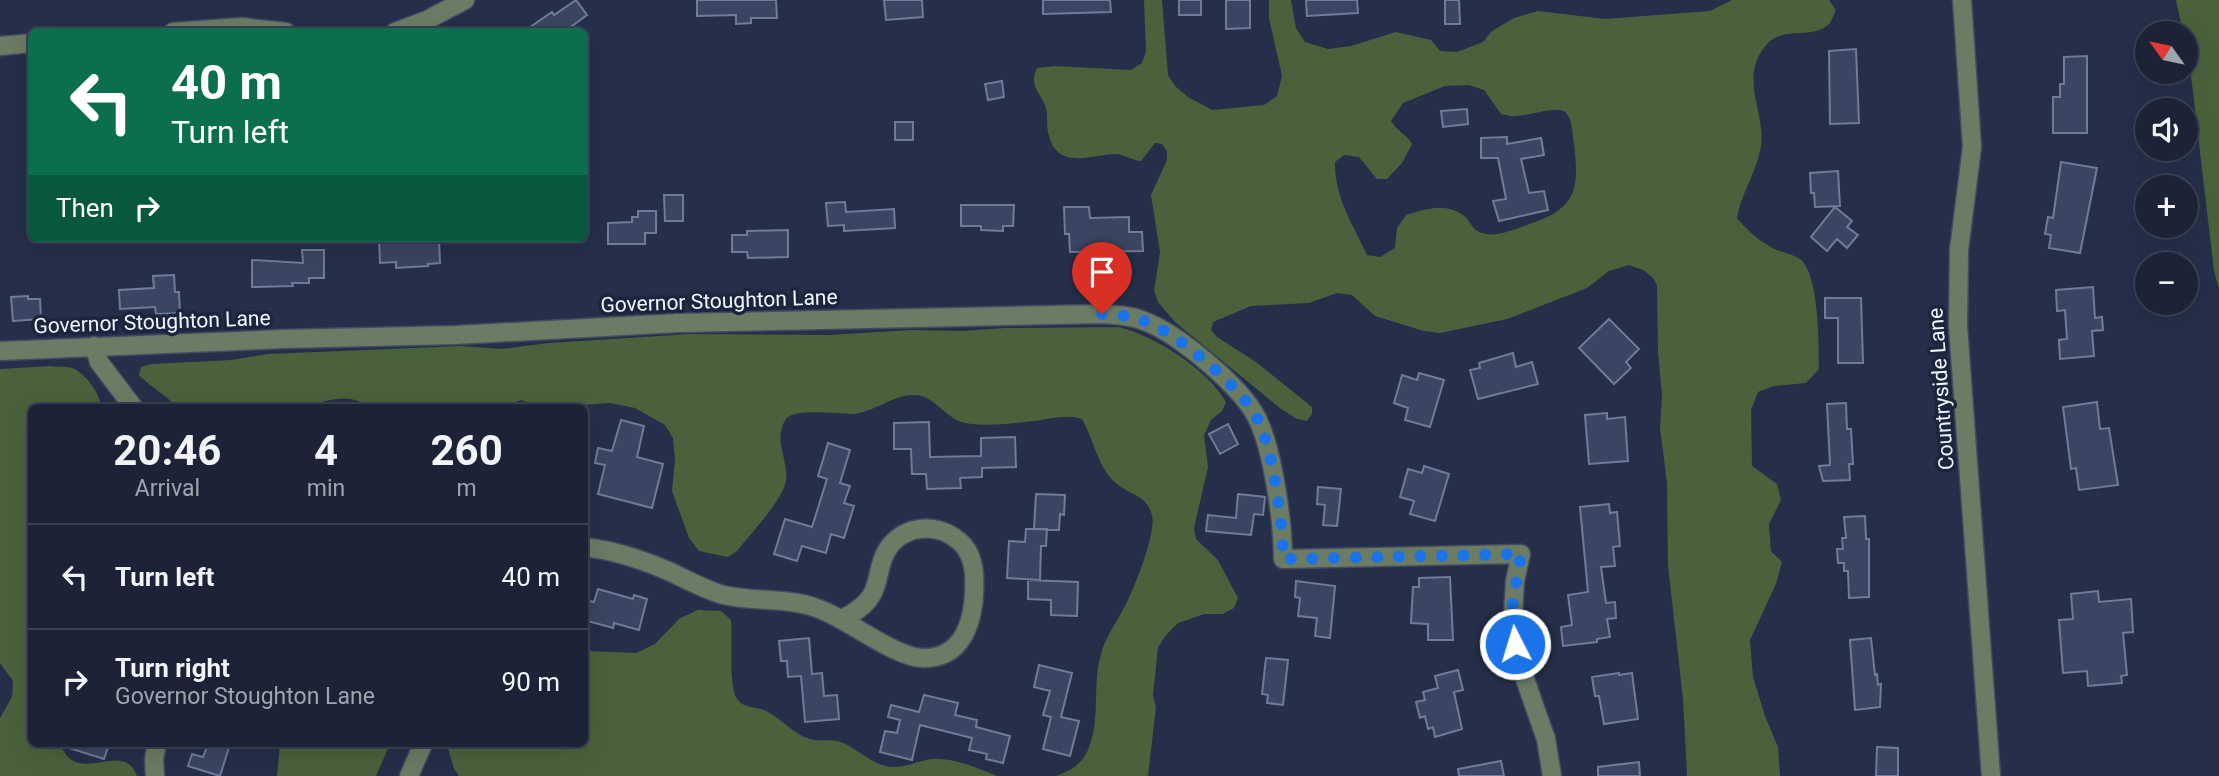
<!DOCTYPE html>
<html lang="en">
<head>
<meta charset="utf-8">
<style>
  :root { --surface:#1c2337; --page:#292f42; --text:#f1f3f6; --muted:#a0a4ad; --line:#3a4052 }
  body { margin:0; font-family:Roboto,sans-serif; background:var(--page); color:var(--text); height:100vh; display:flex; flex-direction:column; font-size:26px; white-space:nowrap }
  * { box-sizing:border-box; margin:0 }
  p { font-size:23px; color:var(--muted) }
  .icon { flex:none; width:38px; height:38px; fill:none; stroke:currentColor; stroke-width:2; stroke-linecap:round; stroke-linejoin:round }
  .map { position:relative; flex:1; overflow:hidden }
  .sheet { position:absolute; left:28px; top:404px; width:560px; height:343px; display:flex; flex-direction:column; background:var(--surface); border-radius:10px; box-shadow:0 7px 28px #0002,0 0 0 2px var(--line) }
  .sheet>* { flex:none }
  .guide { position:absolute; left:28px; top:28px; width:560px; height:214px; border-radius:10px; box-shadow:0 7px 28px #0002,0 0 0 2px var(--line); background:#0b6e4f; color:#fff; overflow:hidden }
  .needle { width:46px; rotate:303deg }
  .fabs { position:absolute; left:2135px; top:21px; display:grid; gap:14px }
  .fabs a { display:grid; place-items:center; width:63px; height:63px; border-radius:50%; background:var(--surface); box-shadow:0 7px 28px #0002,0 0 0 2px var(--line); font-size:35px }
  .pin { position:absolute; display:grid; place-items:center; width:60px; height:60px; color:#fff; margin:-72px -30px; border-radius:50% 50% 50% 0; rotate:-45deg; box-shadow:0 0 7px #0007 }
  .pin .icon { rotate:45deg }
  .me { position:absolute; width:77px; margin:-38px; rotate:355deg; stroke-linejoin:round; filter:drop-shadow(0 0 5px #0008) }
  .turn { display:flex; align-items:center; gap:24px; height:147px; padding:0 28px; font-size:32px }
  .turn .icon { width:91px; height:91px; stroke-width:2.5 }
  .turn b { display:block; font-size:49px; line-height:60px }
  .then { display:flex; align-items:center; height:66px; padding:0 28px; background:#0003; gap:14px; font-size:26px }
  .eta { display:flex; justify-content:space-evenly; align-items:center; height:119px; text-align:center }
  .eta b { font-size:42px; font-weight:700; line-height:49px }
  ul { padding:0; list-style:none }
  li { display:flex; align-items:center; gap:21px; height:105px; padding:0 28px; border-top:2px solid var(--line) }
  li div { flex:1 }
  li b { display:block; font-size:26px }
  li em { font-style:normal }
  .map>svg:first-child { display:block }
  .green { fill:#49623c; fill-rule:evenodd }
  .building { fill:#3a4561; stroke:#6e7b99; stroke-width:2 }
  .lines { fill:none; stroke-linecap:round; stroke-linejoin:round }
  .minor-casing { stroke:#424b62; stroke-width:21 }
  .minor { stroke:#6c7b64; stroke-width:18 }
  .route { stroke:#1a73e8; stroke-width:12; stroke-dasharray:0 21.6 }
  .labels { text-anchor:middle; stroke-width:7; stroke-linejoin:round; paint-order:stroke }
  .street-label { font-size:21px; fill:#f2f5fc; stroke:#1b253e }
</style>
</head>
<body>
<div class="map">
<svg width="2219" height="776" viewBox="0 0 2219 776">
  <rect width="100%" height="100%" fill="#252f49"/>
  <path class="green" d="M1144,0H1162L1168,75L1175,86L1188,97L1212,110L1264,105L1277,96L1282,76L1269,18V0H1291L1296,28L1305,42L1328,49L1351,46L1396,32L1431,40L1440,51L1457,52L1483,42L1492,31L1514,18L1538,11L1605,19L1710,11L1732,0H1829L1836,10C1834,14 1832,21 1829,24C1812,40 1784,26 1768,43C1737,76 1766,112 1761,146C1757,172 1741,193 1737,218C1748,232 1763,244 1779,251C1786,253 1794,255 1800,259C1819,273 1819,345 1819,369L1806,383L1774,386L1758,392L1751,410L1752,466L1777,484L1781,500L1769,524L1771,551L1782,562L1776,584L1750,640L1753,677L1765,716L1778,747L1780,776H1687L1683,699L1668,566L1667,483L1660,428L1662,396L1658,351L1657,285L1653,278L1643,270L1629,265L1609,271L1587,288L1507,319L1440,333L1424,331L1375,316L1352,295L1337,293L1309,303L1251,306L1213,322L1211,330L1217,337L1256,362L1312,407V414L1307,421L1297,419L1281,409L1175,322L1158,302L1154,291L1160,252L1151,195L1167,160V151L1162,144L1155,143L1141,161C1131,160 1124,154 1115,154C1091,155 1058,170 1049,136C1046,127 1048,117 1046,108C1041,92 1028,87 1037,68L1054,66L1131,70L1142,63L1146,51ZM1469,85L1484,90L1501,114C1507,115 1512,117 1517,116C1529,116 1556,105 1565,112C1572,118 1572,129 1573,137C1580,189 1579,209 1524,226C1513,230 1498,236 1487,234C1471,232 1473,223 1463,215C1445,202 1425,209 1406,215L1397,228L1395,248L1380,257L1367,255C1353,225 1334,196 1335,162L1344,155L1359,157L1377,179H1387L1402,163L1412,144C1406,134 1397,131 1391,121L1403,103L1445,86Z
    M2176,0H2219V289L2214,271L2186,33H2183Z
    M1119,327C1155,336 1207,369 1226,402L1222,411L1211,420L1204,435L1208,467L1194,528L1196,539L1218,560L1238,598L1234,608L1223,614H1204L1178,623L1167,634L1158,647L1153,695L1156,707L1148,776H1056C1070,771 1082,764 1088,750C1101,720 1092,685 1101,654C1106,635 1119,619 1127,602C1136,584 1156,533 1152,515C1147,495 1130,495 1117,484C1098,469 1094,440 1082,419C1066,414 1051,419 1035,421C1013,423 986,427 965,423C946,419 933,394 914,395C892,395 875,412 853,414C840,414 793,408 786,419C772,439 789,460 786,481C783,499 750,535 737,551L728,557L699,551L689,538L672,491L675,460L673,438L665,425L635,408L609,403L543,408L521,400L501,408H369C353,392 326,399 307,408H177C166,394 151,388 139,375L141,367L152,364L231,360L268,354L461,346L501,349L549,343L691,334L829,335L911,330L962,331L1005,328Z
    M50,366C56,367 66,366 72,368C87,374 99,393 102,408H32V744H59C62,748 65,754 69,758C91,776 125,743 137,776H0V718L12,697L13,681L0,663V369Z
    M698,610L721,611L731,620C733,639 728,684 737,699C744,709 756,706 766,711C782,719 793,734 810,739C819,742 828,739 837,741C857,746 872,767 894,767C906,767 919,761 931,759C952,757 978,768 997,776H459L454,769L447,744H584L585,651L636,653L655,644L680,618Z
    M280,744H390L376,776H277Z"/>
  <path class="building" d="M576,0L587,15L564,32H523L552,12L554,15Z
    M697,0H776L777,18H751V23L736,24V15L697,16Z
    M884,0H922L923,17L886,20Z
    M1043,0H1110L1111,12L1043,14Z
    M1179,0H1201V15H1179Z
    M1226,0H1250V28L1226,29Z
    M1306,0H1357L1358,13L1307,16Z
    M1445,0H1459L1460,24H1445Z
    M1856,49L1859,123L1830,124L1829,51Z
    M2087,56V133H2053V97H2060V84H2064V57Z
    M1002,81L1004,97L988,100L985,84Z
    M1467,109L1468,124L1443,127L1441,111Z
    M895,122H913V140H895Z
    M1507,137V144L1541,138L1544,155L1521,159L1529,193L1544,191L1548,210L1499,221L1493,201L1506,199L1498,158H1481V138Z
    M2061,162L2097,168L2080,253L2049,248L2051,235L2045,234L2048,217L2053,218Z
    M1838,171L1840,206L1815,207L1814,193H1811L1810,173Z
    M664,195H683V221H665Z
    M845,202L846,212L894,209L895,228L844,231V225L828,226L826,203Z
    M961,205H1014L1013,226H1003V231L981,230V226H961Z
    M1064,207H1089L1090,218L1129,217V232H1142L1143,251L1070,252L1069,234H1065Z
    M1835,207L1852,221L1847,227L1858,235L1847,248L1837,239L1827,251L1811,237Z
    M638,211H656V233H645V244H608V223L632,222V217H638Z
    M788,230V257L748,258L747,252H732V235H747V231Z
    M379,238H439L440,263L428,264V266L396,268V262L380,263Z
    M302,250H324V278H309V283H292L293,286L252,287V260L303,263Z
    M174,275L175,292H179L180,313L156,314L155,307L120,309L119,290L154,288L153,276Z
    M2093,287L2095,318L2102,317L2103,330L2092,331L2094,356L2060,359L2059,340L2067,339L2065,310L2057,311L2056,290Z
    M28,296V299H40L41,319L13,321L11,297Z
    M1825,298H1861L1863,363H1838V318H1825Z
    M1609,319L1639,349L1626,362L1631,368L1614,384L1579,348Z
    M1513,353L1516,367L1532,362L1538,384L1478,399L1470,370L1480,368L1479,363Z
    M1419,373L1444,380L1430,427L1405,420L1408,408L1394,403L1402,375L1417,380Z
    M2097,402L2100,429L2109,428L2118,485L2079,490L2076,468L2071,469L2063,407Z
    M1846,403L1847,429H1851L1853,464H1849L1850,480L1823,481L1819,466L1830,465L1827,404Z
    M1607,413V419L1625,417L1628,461L1589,464L1585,415Z
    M621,420L644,426L637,457L663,464L652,508L598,494L605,465L595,463L598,448L612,451Z
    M929,422L930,457L981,456V438L1015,437L1016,467L982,468V477L960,478L961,488L927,489L926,474H912L911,449H894V423Z
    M1228,424L1238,444L1220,454L1209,434Z
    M828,443L850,450L840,483L850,486L844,503L854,506L844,538L831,534L826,553L802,546L797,561L774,554L785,519L812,527L827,479L818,476Z
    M1424,466L1449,474L1435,521L1410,514L1414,501L1400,497L1408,469L1422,473Z
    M1318,487L1341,489L1337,526L1323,525L1325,505L1317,504Z
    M1036,494L1065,495L1064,515L1060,514L1059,530L1034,529Z
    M1238,494L1265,497L1263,515L1254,514L1251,535L1206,531L1208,515L1236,518Z
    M1609,504L1610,513L1617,512L1620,546L1613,547L1615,566L1601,567L1606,603L1615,602L1616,618L1607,619L1610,637L1597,639V642L1563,646L1561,627L1572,625L1568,595L1588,592L1580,507Z
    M1865,516L1866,539H1869V597L1849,598L1848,571H1844V563H1838L1837,549H1843L1842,538H1846L1844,517Z
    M1026,529H1047L1046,546H1041L1040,580L1007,578L1009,541L1025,542Z
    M1450,577L1453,640H1428V624L1411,623L1413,587H1419V578Z
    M1028,580L1078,582L1077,616L1051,615V600L1028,599Z
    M1296,581L1335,586L1330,638L1315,636L1317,618L1298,616L1300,598L1295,597Z
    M598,589L633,599L634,595L647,599L639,630L614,623L613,628L584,620V600L594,602Z
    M2098,591L2099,602L2131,599L2133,632L2123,633L2127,675L2121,676L2122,683L2088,686L2087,671L2063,673L2059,620L2073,619L2071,594Z
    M809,638L812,674L822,673L824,696L837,695L839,719L805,722L801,676L788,677L787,661H781L779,641Z
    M1871,638L1875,675L1877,674L1878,685L1881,684L1880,707L1855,710L1850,640Z
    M1266,658L1288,660L1283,705L1267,703L1268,695L1262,694Z
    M1039,665L1072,673L1061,717L1079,721L1070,756L1043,749L1051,717L1043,715L1050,691L1034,687Z
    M1458,670L1463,690L1454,692L1462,729L1435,737L1433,727L1428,729L1425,716L1420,718L1416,702L1425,700L1423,692L1438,688L1435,676Z
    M1619,673V675L1632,673L1638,719L1604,724L1599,696H1595L1592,677Z
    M924,695L958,703L955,715L977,720L976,727L1010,736L1003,763L986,759L987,754L969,750L972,738L920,725L912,760L880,752L885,731L897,733L900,720L888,717L891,705L919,712Z
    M66,744H109L104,759L66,747Z
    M208,744H230L220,776L188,766L192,754L203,757Z
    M1877,747L1898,748V776H1876Z
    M1501,761L1504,776H1459L1458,769Z
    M1639,762L1640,776H1598V767Z"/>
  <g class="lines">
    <defs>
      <path id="minor" d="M1962,0L1972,147L1959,250L1958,326L1991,776
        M173,32L241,27L286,32
        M395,32L427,20L465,0
        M0,46L32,43
        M94,346L99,362L134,408
        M0,351L283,339L456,335L678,323L1102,314C1116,315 1131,315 1144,321C1177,333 1241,386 1257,418C1273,450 1283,523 1283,559L1521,554L1515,581L1512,631L1519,662L1546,739L1552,776
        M584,547C613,550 640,559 666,570C684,578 701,588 720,594C752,603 787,596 819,609C848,619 897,659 924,658C961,658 972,625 974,595C975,576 975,554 959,541C935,520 897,526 884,556C878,569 879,584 871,596C864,607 854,613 842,619
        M155,776L154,759L157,744
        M409,776L423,744"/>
    </defs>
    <use href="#minor" class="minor-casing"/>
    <use href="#minor" class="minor"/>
  </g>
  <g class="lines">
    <path class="route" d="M1102,314C1116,315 1131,315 1144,321C1177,333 1241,387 1257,418C1273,450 1283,523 1283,559L1521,554L1512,608L1515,644"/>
  </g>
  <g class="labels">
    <g class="street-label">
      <text transform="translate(719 301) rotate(-2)" y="7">Governor Stoughton Lane</text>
      <text transform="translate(152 322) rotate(-2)" y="7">Governor Stoughton Lane</text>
      <text transform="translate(1941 389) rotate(-94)" y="7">Countryside Lane</text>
    </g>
  </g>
</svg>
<div class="fabs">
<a><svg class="needle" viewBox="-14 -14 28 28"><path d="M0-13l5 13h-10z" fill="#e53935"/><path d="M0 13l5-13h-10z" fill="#a0a4ad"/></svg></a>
<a><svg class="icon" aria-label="sound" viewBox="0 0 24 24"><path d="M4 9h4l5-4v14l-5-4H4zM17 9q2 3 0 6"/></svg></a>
<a>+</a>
<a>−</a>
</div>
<div class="pin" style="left:1102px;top:314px;background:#d93025"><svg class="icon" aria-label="arrive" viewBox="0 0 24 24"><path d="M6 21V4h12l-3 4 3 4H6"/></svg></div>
<svg class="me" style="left:1515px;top:644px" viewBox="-20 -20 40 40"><circle r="17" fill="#1a73e8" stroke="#fff" stroke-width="3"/><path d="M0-11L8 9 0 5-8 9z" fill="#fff"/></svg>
<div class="guide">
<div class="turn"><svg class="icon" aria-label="left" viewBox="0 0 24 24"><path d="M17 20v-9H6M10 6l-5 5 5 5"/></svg><div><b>40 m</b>Turn left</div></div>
<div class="then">Then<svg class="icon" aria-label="right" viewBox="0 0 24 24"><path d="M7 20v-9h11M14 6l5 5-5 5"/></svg></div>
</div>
<section class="sheet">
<div class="eta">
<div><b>20:46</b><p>Arrival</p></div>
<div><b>4</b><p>min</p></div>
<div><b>260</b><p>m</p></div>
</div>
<ul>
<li><svg class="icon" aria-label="left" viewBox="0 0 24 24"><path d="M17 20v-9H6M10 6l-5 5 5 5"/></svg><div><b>Turn left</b></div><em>40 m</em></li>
<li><svg class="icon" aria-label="right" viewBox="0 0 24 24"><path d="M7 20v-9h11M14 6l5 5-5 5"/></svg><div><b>Turn right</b><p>Governor Stoughton Lane</p></div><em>90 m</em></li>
</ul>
</section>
</div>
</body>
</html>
